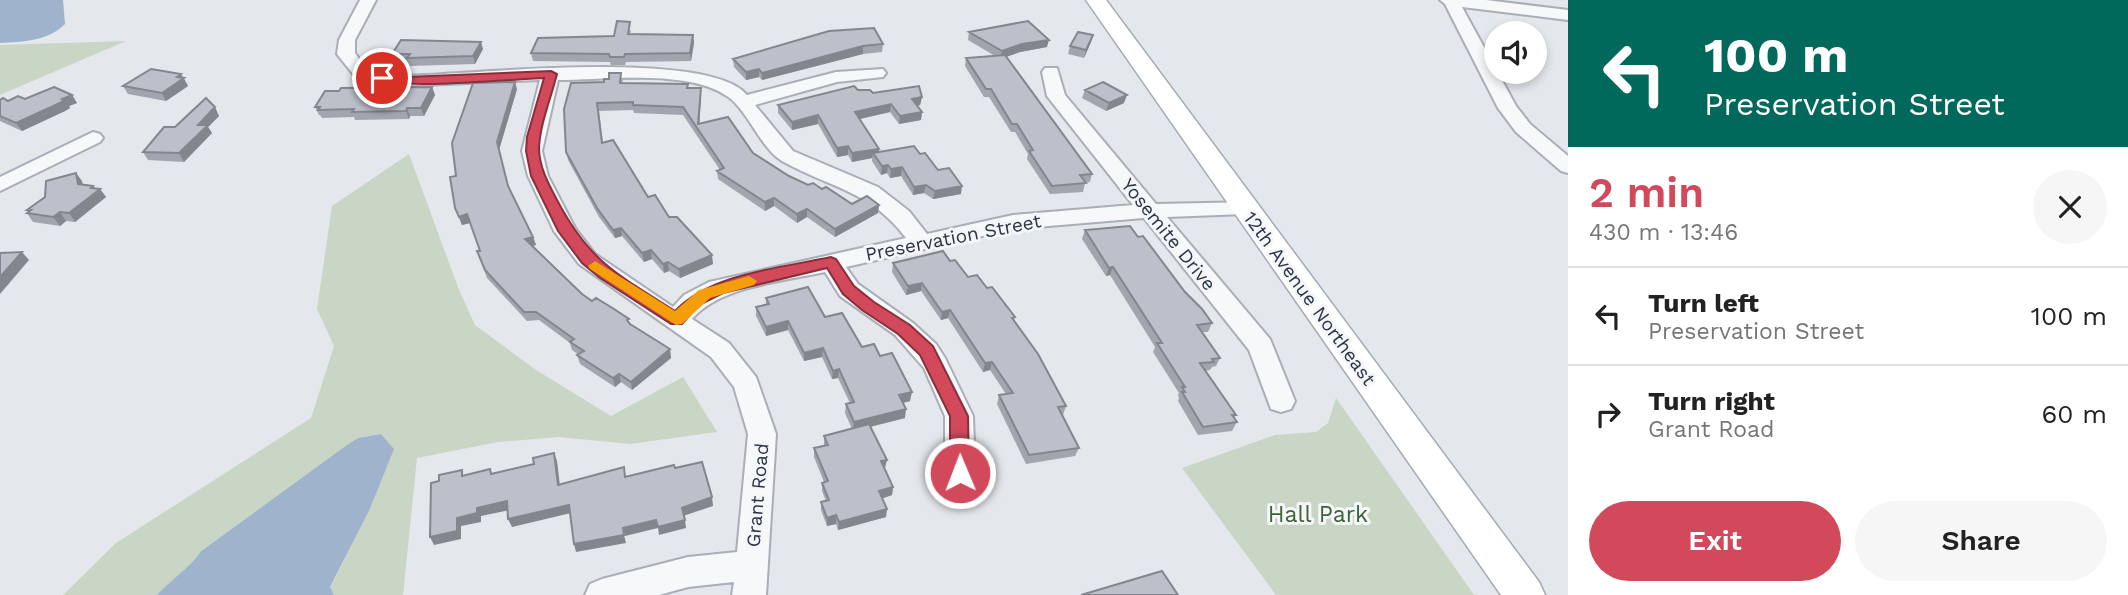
<!DOCTYPE html>
<html lang="en">
<head>
<meta charset="utf-8">
<style>
  :root { --surface:#fff; --page:#f6f6f6; --text:#222; --muted:#767676; --line:#e0e0e0; --accent:#d1495b }
  body { margin:0; font-family:"Work Sans",sans-serif; background:var(--page); color:var(--text); height:100vh; display:flex; flex-direction:column; font-size:26px; white-space:nowrap }
  * { box-sizing:border-box; margin:0 }
  p { font-size:23px; color:var(--muted) }
  .icon { flex:none; width:38px; height:38px; fill:none; stroke:currentColor; stroke-width:2; stroke-linecap:round; stroke-linejoin:round }
  .map { position:relative; flex:1; overflow:hidden }
  .sheet { display:flex; flex-direction:column; background:var(--surface); width:560px }
  .sheet>* { flex:none }
  .hud { background:#00695c; color:#fff; overflow:hidden }
  .controls { position:absolute; left:1484px; top:21px; display:grid; gap:14px }
  .controls a { display:grid; place-items:center; width:63px; height:63px; border-radius:50%; background:var(--surface); box-shadow:0 4px 10px #0003; font-size:35px }
  .pin { position:absolute; display:grid; place-items:center; width:60px; height:60px; color:#fff; margin:-30px; border:4px solid #fff; border-radius:50%; box-shadow:0 2px 7px #0007 }
  .me { position:absolute; width:77px; margin:-38px; rotate:359deg; stroke-linejoin:round; filter:drop-shadow(0 0 5px #0008) }
  .turn { display:flex; align-items:center; gap:24px; height:147px; padding:0 21px; font-size:32px }
  .turn .icon { width:91px; height:91px; stroke-width:2.5 }
  .turn b { display:block; font-size:49px; line-height:60px }
  .round { display:grid; place-items:center; flex:none; width:74px; height:74px; border-radius:37px; background:var(--page) }
  .summary { display:flex; align-items:center; justify-content:space-between; height:119px; padding:0 21px }
  h1 { font-size:42px; font-weight:600; line-height:52px; color:var(--accent) }
  .cta { display:flex; gap:14px; margin-top:auto; padding:14px 21px }
  .cta a { flex:1; height:80px; border-radius:42px; background:var(--accent); color:#fff; font-size:28px; font-weight:600; line-height:80px; text-align:center }
  .cta a+a { background:var(--page); color:var(--text) }
  ul { padding:0; list-style:none }
  li { display:flex; align-items:center; gap:21px; height:98px; padding:0 21px; border-top:2px solid var(--line) }
  li div { flex:1 }
  li b { display:block; font-size:26px }
  li em { font-style:normal }
  main { display:flex; flex:1; min-height:0 }
  .map>svg:first-child { display:block }
  .green { fill:#c9d6c5 }
  .water { fill:#9fb4cc }
  .lines { fill:none; stroke-linecap:round; stroke-linejoin:round }
  .minor-casing { stroke:#a9aeb7; stroke-width:4 }
  .major-casing { stroke:#a3abb8; stroke-width:3 }
  .minor { fill:#f7f8fa; fill-rule:evenodd }
  .major { fill:#fff; fill-rule:evenodd }
  .wall { fill:#a1a5ae }
  .shaded-wall { fill:#83868d }
  .building { fill:#bbc0ca; stroke:#83868d; stroke-width:2 }
  .route { fill:#d1495b; stroke:#882f3b; stroke-width:2 }
  .slow { fill:#f59e0b }
  .labels { text-anchor:middle; stroke-width:6; stroke-linejoin:round; paint-order:stroke }
  .street-label { font-size:19px; fill:#2b3445; stroke:#f4f6f9 }
  .near-park-label { font-size:23px; fill:#3f6138; stroke:#f4f6f9 }
</style>
</head>
<body>
<main>
<div class="map">
<svg width="1568" height="595" viewBox="0 0 1568 595">
  <rect width="100%" height="100%" fill="#e4e7ec"/>
  <path class="green" d="M126,41L0,95V45Z
    M409,154L459,290L475,325L536,370L611,416L683,377L717,432L630,444L559,437L498,442L417,458L403,595H334L330,588L369,511L382,434L358,438L200,552C195,563 167,583 157,595H63L116,543L311,418L334,346L317,309L332,206Z
    M1336,398L1474,595H1276L1182,468L1275,435L1316,432L1328,423Z"/>
  <path class="water" d="M0,0H63L65,24C48,41 23,42 0,43Z
    M381,434L394,449L369,511L330,587L334,595H157C167,583 195,563 200,552L347,445L358,438Z"/>
  <g class="lines">
    <defs>
      <path id="minor" d="M360,0H376L355,40V53C358,57 361,63 365,66C387,81 434,74 459,73C515,70 712,53 747,95L836,72L883,69L886,73L883,77L837,82L755,105L793,151L878,187L909,211L927,234L1013,215L1133,205L1047,96L1042,72L1045,68H1057L1065,95L1156,204L1253,202L1256,207L1253,212L1245,214L1167,217L1270,339L1295,401L1291,409L1281,412L1271,409L1249,350L1144,218L1013,229L846,267L858,284L913,323L936,344L945,358L973,416L975,473L970,482L960,485L950,482L945,473V416L924,368L895,335L840,296L825,272C784,281 720,286 692,319L729,343L756,377L776,434L766,595H732L734,582L688,587L659,595H585L590,584L602,579L688,557L737,552L748,434L734,387L711,357L579,264L554,231L528,176L522,151L540,80L397,86L353,74L337,54L339,40ZM558,80C605,80 693,68 731,99C749,114 762,149 782,161C830,188 870,190 906,238L709,282L684,295L673,307L595,254L575,228L548,176L542,151Z
        M1440,0H1486L1568,10V20L1462,7L1516,106L1530,124L1568,156V173L1561,171L1516,132L1498,108L1445,4Z
        M93,132L100,134L103,138L100,142L0,191V177Z"/>
      <path id="major" d="M1086,0H1106L1539,582L1545,595H1501Z"/>
    </defs>
    <use href="#minor" class="minor-casing"/>
    <use href="#major" class="major-casing"/>
    <use href="#minor" class="minor"/>
    <use href="#major" class="major"/>
  </g>
  <path class="wall" d="M631,30L630,34L693,35L694,43L691,61L626,62L625,65H611L610,62L533,61L531,53L614,36Z
    M969,32L1047,47L1020,52L1006,57L1092,174L1090,182L1085,183L1083,192L1050,194L1027,159L1028,154L1015,132H1011L989,97H984L965,66L966,58L995,56L968,40Z
    M1093,35L1091,42L1084,58L1068,54L1070,46Z
    M883,44L882,52L863,54L762,80L759,77L746,80L734,67L733,59Z
    M483,49L475,64L410,66L408,62H395L392,54Z
    M184,78L188,86L166,101L128,94L123,86Z
    M609,79L623,80L622,83L688,84V88L701,96L699,123L753,153L789,176L808,185L822,189L852,204L879,205L878,213L835,237L807,217L797,223L774,206L765,211L718,179L717,171L720,170L683,115L634,113L633,110L599,111L603,143L648,197L669,217L713,264L680,278L669,271L664,273L652,259L644,262L622,236L615,238L599,217L568,160L566,152L604,82Z
    M432,87L435,95L424,116H410L409,119L355,120L354,117L322,118L320,115H319L315,107Z
    M517,89L499,150L508,187L533,237L536,245L532,246L582,294L670,349L671,358L632,390L621,382L615,387L580,364L577,355H579L572,350L570,343L539,320L527,321L487,278L477,251H480L470,223L462,225L455,208L456,176Z
    M858,90L873,93L922,97L920,105L917,106L922,112L921,120L899,124L890,112L860,119L879,152L920,154L938,170L961,194L933,199L924,193L913,195L901,176L890,178L887,173L881,175L872,161V158L852,162L848,155L837,157L818,124L792,130L778,113V105Z
    M1085,90L1124,103L1106,111L1082,98Z
    M72,95L77,103L69,106L70,108L65,111L22,131L0,121V100L8,101Z
    M219,116L208,127L212,133L184,162L148,160L143,152L175,127Z
    M82,181V184L93,186L95,188L100,189L106,197L75,222L66,221L60,226L33,222L27,213L28,212L27,210Z
    M1085,230L1138,237L1212,323L1208,332H1202L1220,358L1216,366L1212,367L1210,370L1205,371L1236,415L1234,419L1237,422L1232,431L1198,435L1178,401L1179,398L1178,395L1179,393L1153,352L1155,347L1110,275L1106,276L1082,239Z
    M950,261L968,277L987,288L1015,317L1014,321L1066,406L1063,415H1062L1079,448L1075,456L1026,464L997,404L999,395L1006,394L990,370L983,372L948,318L941,320L921,291L906,295L892,272L893,263Z
    M766,298L825,317L862,347L880,356L910,401L903,403L905,418L870,427L885,468L884,469L893,487L892,495L882,498L886,517L838,530L836,524L827,526L821,510V502L826,501L822,491V483L824,482L814,457V448L824,446V436L852,429L845,413L846,404L850,403L838,378L832,379L822,357L804,361L788,330L766,336L756,316V307L766,304Z"/>
  <path class="shaded-wall" d="M693,35L694,43L691,61L690,53Z
    M1093,35L1091,42L1084,58L1086,50Z
    M1049,40L1047,47L1020,52L1000,59L1002,51L1022,44Z
    M481,42L483,49L475,64L473,56Z
    M863,46V54L762,80V73Z
    M759,69V77L746,80V72Z
    M181,74L188,86L166,101L162,93L177,77Z
    M515,82L517,89L499,150L497,142Z
    M432,87L435,95L424,116L421,108Z
    M701,88V96L699,132L698,124Z
    M72,95L77,103L69,106L70,108L65,111L22,131L16,123Z
    M1127,95L1124,103L1106,111L1109,103Z
    M922,97L920,105L911,107L912,99Z
    M891,104L890,112L855,120V112Z
    M215,107L219,116L208,127L212,133L184,162L179,153L198,125Z
    M407,108L410,116L409,119L406,111Z
    M922,112L921,120L899,124L900,116Z
    M818,115V124L792,130V122Z
    M848,146V155L837,157V148Z
    M879,149V157L873,153L872,158L852,162V153Z
    M888,165L887,173L881,175L882,166Z
    M902,167L901,176L890,178L891,169Z
    M76,173L82,181L84,192L78,184Z
    M926,185L924,193L913,195L914,187Z
    M93,186L97,191L100,189L106,197L75,222L69,213Z
    M962,186L961,194L933,199L935,191Z
    M774,198V206L765,211V202Z
    M879,205L878,213L835,237V229Z
    M807,209V217L797,223V214Z
    M60,212L66,221L60,226L53,217Z
    M467,214L470,223L462,225L459,217Z
    M621,228L622,236L615,238L613,230Z
    M533,237L536,245L527,248L525,239Z
    M651,250L652,259L644,262L642,253Z
    M22,252L29,260L0,294V277Z
    M712,255L713,264L680,278L679,269Z
    M668,262L669,271L664,273L663,264Z
    M1113,267L1110,275L1106,276L1109,268Z
    M922,283L921,291L906,295L908,286Z
    M950,310L948,318L941,320L942,312Z
    M788,321V330L766,336V327Z
    M823,348L822,357L804,361V353Z
    M670,349L671,358L632,390L631,382Z
    M992,362L990,370L983,372L985,363Z
    M839,369L838,378L832,379L833,371Z
    M619,374L621,382L615,387L613,378Z
    M912,392L910,401L898,404L899,395Z
    M906,409L905,418L853,431L854,422Z
    M554,453L557,461L561,494L558,485Z
    M887,460L885,468L880,470L881,461Z
    M893,487L892,495L878,500L879,491Z
    M712,497L713,506L683,516L682,508Z
    M507,501L510,510L481,516V522L461,526V539L434,545L430,537L457,518L477,508Z
    M569,505L571,513L512,527L508,519Z
    M887,509L886,517L838,530L839,522Z
    M836,515V524L827,526V518Z
    M656,520L658,528L625,536L623,528Z
    M685,520L686,528L659,535L658,527Z
    M624,535L626,543L576,552L574,544Z"/>
  <path class="building" d="M617,21L630,22L628,34L693,35L690,53L625,54L624,57H610L609,54L531,53L538,38L614,36Z
    M1028,21L1049,40L1022,44L1002,51L969,32Z
    M874,28L883,44L863,46L762,73L759,69L746,72L733,59L829,31Z
    M1078,32L1093,35L1086,50L1070,46Z
    M401,40L481,42L473,56L407,58L410,54H392Z
    M1005,55L1092,174L1080,175L1086,183L1052,186L1029,151L1033,150L1017,124H1012L991,89H986L966,58Z
    M151,69L181,74L177,77L184,78L162,93L123,86Z
    M609,73H621L620,83L688,84L687,88H701L698,124L728,117L753,153L789,176L808,185L813,183L822,189L826,187L852,204L867,196L879,205L835,229L807,209L797,214L774,198L765,202L717,171L724,168L683,107L633,105V102L597,103L602,143L613,140L648,197L655,195L669,217H677L712,255L679,269L668,262L663,264L651,250L642,253L621,228L613,230L597,208L566,152L564,109L571,83L604,82V79H609Z
    M515,82L497,142L508,186L533,237L525,239L582,294L592,301L596,298L614,309L629,319L627,320L630,324L670,349L631,382L619,374L613,378L577,355L584,351L570,342L574,339L536,312H524L485,270L477,251H480L467,214L459,217L455,208L450,177L456,176L452,143L473,83Z
    M1103,82L1127,95L1109,103L1085,90Z
    M854,86L858,90H870L873,93L919,86L922,97L912,99L922,112L900,116L891,104L855,112L879,149L852,153L848,146L837,148L818,115L792,122L778,105Z
    M54,87L72,95L62,99L64,100L60,103L16,123L0,116V100L3,98L8,101L18,96L25,99Z
    M432,87L421,108H407L406,111L352,112L354,109L318,110L320,107H315L325,91H339L341,88Z
    M206,98L215,107L198,125H208L179,153L143,152L164,127H175Z
    M914,146L920,154L925,153L938,170L949,168L962,186L935,191L926,185L914,187L902,167L891,169L888,165L882,166L873,153Z
    M76,173L78,184L93,186L91,188L100,189L69,213L60,212L53,217L27,213L31,210H27L45,197L46,181Z
    M1130,226L1138,237L1143,236L1185,292L1202,309L1212,323L1197,325L1220,358L1212,359L1214,362L1200,363L1236,415H1232L1237,422L1203,427L1182,392H1185L1182,387H1185L1157,343H1162L1113,267L1109,268L1085,230Z
    M943,251L950,261L955,260L968,277L977,275L987,288L992,287L1015,317L1012,318L1038,354L1066,406L1058,407L1079,448L1029,455L999,395L1013,393L992,362L985,363L950,310L942,312L922,283L908,286L893,263Z
    M22,252L0,277V253Z
    M808,287L825,317L842,313L862,347L874,344L880,356L892,353L912,392L899,395L906,409L854,422L846,404L854,402L839,369L833,371L823,348L804,353L788,321L766,327L756,307L769,304L766,298Z
    M869,424L887,460L881,461L893,487L879,491L887,509L839,522L836,515L827,518L821,502L829,500L822,483L828,481L814,448L828,445L824,436Z
    M554,453L558,485L624,467L625,477L674,465L675,468L702,462L712,497L682,508L685,520L658,527L656,520L623,528L624,535L574,544L569,505L508,519L507,501L477,508V513L457,518V531L430,537L431,483L439,481V475L462,470V476L490,469L491,474L534,464L533,458Z
    M1162,571L1178,595H1081Z"/>
  <path class="route" d="M551,71L557,74C551,98 540,124 539,148C539,166 548,183 556,198C589,262 617,274 675,311C711,273 781,268 831,257L836,259L854,286L874,302L910,325L933,346L968,416L969,473L967,479L960,481L953,479L950,473V416L920,355L898,334L862,310L843,294L827,268L723,293L699,305L682,324H671L600,278L582,263L558,231L531,176L526,151L527,137L544,78C515,79 394,91 376,78L382,74L406,77Z"/>
  <path class="slow" d="M595,261L675,311L699,290L749,276L757,281L754,285L710,298L682,324L676,325L590,269L588,266Z"/>
  <g class="labels">
    <g class="street-label">
      <text transform="translate(1169 234) rotate(51)" y="7">Yosemite Drive</text>
      <text transform="translate(953 237) rotate(-11)" y="7">Preservation Street</text>
      <text transform="translate(1310 298) rotate(54)" y="7">12th Avenue Northeast</text>
      <text transform="translate(757 495) rotate(-85)" y="7">Grant Road</text>
    </g>
    <g class="near-park-label">
      <text x="1318" y="522">Hall Park</text>
    </g>
  </g>
</svg>
<div class="controls">
<a><svg class="icon" aria-label="sound" viewBox="0 0 24 24"><path d="M4 9h4l5-4v14l-5-4H4zM17 9q2 3 0 6"/></svg></a>
</div>
<div class="pin" style="left:382px;top:78px;background:#d93025"><svg class="icon" aria-label="arrive" viewBox="0 0 24 24"><path d="M6 21V4h12l-3 4 3 4H6"/></svg></div>
<svg class="me" style="left:960px;top:473px" viewBox="-20 -20 40 40"><circle r="17" fill="#d1495b" stroke="#fff" stroke-width="3"/><path d="M0-11L8 9 0 5-8 9z" fill="#fff"/></svg>
</div>
<section class="sheet">
<div class="hud">
<div class="turn"><svg class="icon" aria-label="left" viewBox="0 0 24 24"><path d="M17 20v-9H6M10 6l-5 5 5 5"/></svg><div><b>100 m</b>Preservation Street</div></div>
</div>
<div class="summary"><div><h1>2 min</h1><p>430 m · 13:46</p></div><a class="round"><svg class="icon" aria-label="close" viewBox="0 0 24 24"><path d="M6 6l12 12M18 6L6 18"/></svg></a></div>
<ul>
<li><svg class="icon" aria-label="left" viewBox="0 0 24 24"><path d="M17 20v-9H6M10 6l-5 5 5 5"/></svg><div><b>Turn left</b><p>Preservation Street</p></div><em>100 m</em></li>
<li><svg class="icon" aria-label="right" viewBox="0 0 24 24"><path d="M7 20v-9h11M14 6l5 5-5 5"/></svg><div><b>Turn right</b><p>Grant Road</p></div><em>60 m</em></li>
</ul>
<div class="cta"><a>Exit</a><a>Share</a></div>
</section>
</main>
</body>
</html>
